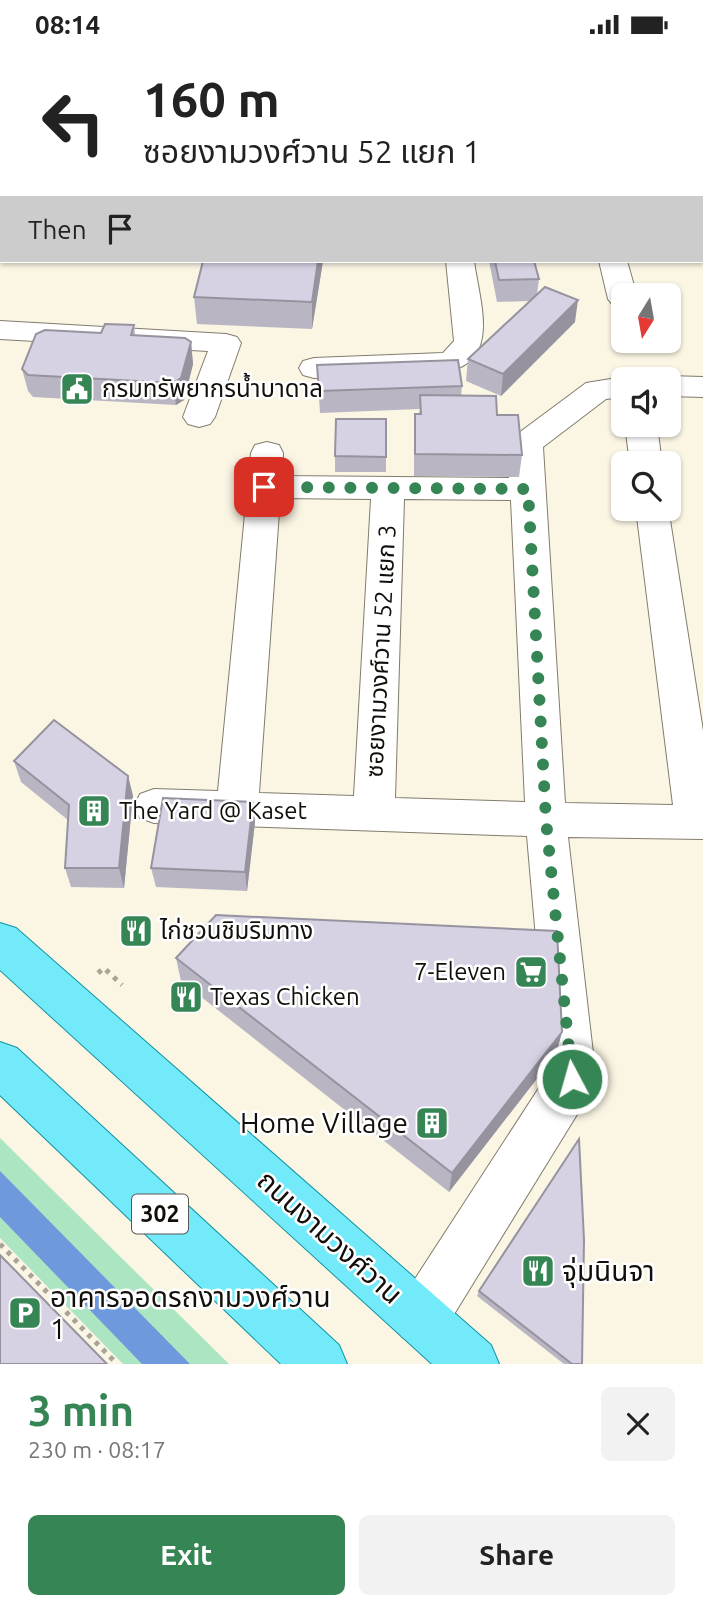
<!DOCTYPE html>
<html lang="en">
<head>
<meta charset="utf-8">
<style>
  :root { --surface:#fff; --page:#f2f2f2; --text:#222; --muted:#767676; --accent:#368555 }
  body { margin:0; font-family:Ubuntu,"Noto Sans Thai",sans-serif; background:var(--page); color:var(--text); height:100vh; display:flex; flex-direction:column; font-size:26px; white-space:nowrap }
  * { box-sizing:border-box; margin:0 }
  p { font-size:23px; color:var(--muted) }
  .icon { flex:none; width:38px; height:38px; fill:none; stroke:currentColor; stroke-width:2; stroke-linecap:round; stroke-linejoin:round }
  .map { position:relative; height:1315px; overflow:hidden }
  .details { display:flex; flex-direction:column; background:var(--surface); flex:1 }
  .details>* { flex:none }
  .top-card { position:absolute; left:0px; top:0px; width:704px; height:214px; box-shadow:0 2px 5px #0004; background:#fff; color:var(--text); overflow:hidden }
  .needle { width:46px; rotate:191deg }
  .buttons { position:absolute; left:611px; top:234px; display:grid; gap:14px }
  .buttons a { display:grid; place-items:center; width:70px; height:70px; border-radius:10px; background:var(--surface); box-shadow:0 2px 5px #0004; font-size:35px }
  .pin { position:absolute; display:grid; place-items:center; width:60px; height:60px; color:#fff; margin:-30px; border-radius:14px; box-shadow:0 4px 10px #0006 }
  .me { position:absolute; width:77px; margin:-38px; rotate:354deg; stroke-linejoin:round; filter:drop-shadow(0 0 5px #0008) }
  .turn { display:flex; align-items:center; gap:24px; height:147px; padding:0 28px; font-size:32px }
  .turn .icon { width:91px; height:91px; stroke-width:2.5 }
  .turn b { display:block; font-size:49px; line-height:60px }
  .then { display:flex; align-items:center; height:66px; padding:0 28px; background:#0003; gap:14px; font-size:26px }
  .round { display:grid; place-items:center; flex:none; width:74px; height:74px; border-radius:10px; background:var(--page) }
  .headline { display:flex; align-items:center; justify-content:space-between; height:119px; padding:0 28px }
  h1 { font-size:42px; font-weight:700; line-height:52px; color:var(--accent) }
  .button { display:flex; gap:14px; margin-top:auto; padding:14px 28px }
  .button a { flex:1; height:80px; border-radius:10px; background:var(--accent); color:#fff; font-size:28px; font-weight:700; line-height:80px; text-align:center }
  .button a+a { background:var(--page); color:var(--text) }
  .status { display:flex; justify-content:space-between; align-items:center; height:49px; padding:0 35px; background:var(--surface); direction:ltr }
  .status svg { height:19px; fill:currentColor }
  .map>svg:first-child { display:block }
  .green { fill:#ace5c2 }
  .water { fill:#6e99dd }
  .lines { fill:none; stroke-linecap:round; stroke-linejoin:round }
  .minor-casing { stroke:#827c6d; stroke-width:2 }
  .major-casing { stroke:#1494a3; stroke-width:2 }
  .path { stroke:#a9a497; stroke-width:5; stroke-dasharray:4.5 6; stroke-linecap:butt }
  .minor { fill:#fff; fill-rule:evenodd }
  .major { fill:#73eaf9; fill-rule:evenodd }
  .wall { fill:#b9b5c3 }
  .shaded-wall { fill:#96939f }
  .building { fill:#d7d2e3; stroke:#96939f; stroke-width:2 }
  .route { stroke:#368555; stroke-width:12; stroke-dasharray:0 21.6 }
  .labels { text-anchor:middle; stroke-width:5; stroke-linejoin:round; paint-order:stroke }
  .shield { fill:#fff; stroke:#595754; stroke-width:2 }
  .shield-label { font-size:23px; font-weight:bold; fill:#120f0a }
  .poi-label { font-size:24px; fill:#120f0a; stroke:#fff; text-anchor:start }
  .street-label { font-size:24px; fill:#120f0a; stroke:#fff }
  .near-poi-label { font-size:28px; fill:#120f0a; stroke:#fff; text-anchor:start }
  .near-street-label { font-size:28px; fill:#120f0a; stroke:#fff }
</style>
</head>
<body>
<div class="status"><b>08:14</b><svg viewBox="0 0 49 12"><path d="M0 12V9h3v3zM5 12V6h3v6zM10 12V3h3v9zM15 12V0h3v12zM26 1h20v11H26zM47 4h2v5h-2z"/></svg></div>
<div class="map">
<svg width="703" height="1315" viewBox="0 0 703 1315">
  <rect width="100%" height="100%" fill="#fbf5e4"/>
  <path class="green" d="M0,1089L229,1315H123L0,1189Z"/>
  <path class="water" d="M0,1122L190,1315H142L0,1168Z"/>
  <g class="lines">
    <defs>
      <path id="minor" d="M550,0H574V2H550Z
        M702,9H703V27H702Z
        M702,151H703V167H702Z
        M0,160H2V176H0Z
        M446,212H474C479,251 501,309 450,322L314,329L303,326L299,319L303,312L314,309L443,304L454,292Z
        M599,212H627L637,247H623V259L613,256L608,250Z
        M0,272L226,285L237,288L241,294L215,368L210,375L199,378L188,375L183,368L208,302L0,290Z
        M668,327L703,328V348L668,347V331H657Z
        M623,328L633,331H623V348L606,350L543,398L565,754L673,756L636,460H668V458L703,682V790L568,788L596,1030L589,1046L440,1288L421,1295L402,1288L395,1269L402,1250L548,1025L527,787L154,774L140,769L134,757L140,745L154,740L218,742L251,404L255,396L267,393L279,396L283,404L282,427L509,429L511,394L516,386L586,334ZM280,449L371,450L354,747L259,744ZM404,450L511,451L525,753L395,749Z
        M625,376H657L662,415H630Z"/>
      <path id="major" d="M0,874L16,879L491,1296L499,1315H432L0,921Z
        M0,993L17,999L339,1296L347,1315H281L0,1046Z"/>
    </defs>
    <use href="#minor" class="minor-casing"/>
    <use href="#major" class="major-casing"/>
    <path class="path" d="M98,924L104,919L122,936
      M0,1195L117,1315"/>
    <use href="#minor" class="minor"/>
    <use href="#major" class="major"/>
  </g>
  <path class="wall" d="M323,212L312,280L197,275L194,248Z
    M489,212H534L539,230L537,245L575,273L501,347L466,332L468,310L530,252L497,253Z
    M134,276L135,286L191,293L193,315L184,351L176,356L33,348L28,342L22,320L101,284Z
    M317,316L462,337L461,346L497,366L522,406L519,428L414,427V387L415,365H419L420,360L320,364Z
    M386,370V423H335V407Z
    M14,712L128,727L133,747L124,839L71,838L65,819L68,771L21,733Z
    M253,753L255,773L247,842L156,838L151,819Z
    M176,909L562,983L556,1005L449,1143L181,932Z
    M479,1242L582,1315H564L477,1247Z"/>
  <path class="shaded-wall" d="M318,212H323L312,280V253Z
    M578,251L575,273L501,347L503,325Z
    M191,293L193,315L184,351L176,356L173,334Z
    M128,727L133,747L124,839L119,819Z
    M253,753L255,773L247,842L245,823Z
    M562,983L556,1005L449,1143L452,1124Z"/>
  <path class="building" d="M203,212H318L312,253L194,248Z
    M495,212H534L539,230L499,231Z
    M545,238L578,251L503,325L468,310Z
    M105,275L134,276L131,286L185,289L191,293L181,329L173,334L28,326L22,320L36,285L45,281L101,284Z
    M458,311L462,337L319,342L317,316Z
    M420,346L496,347L497,366H518L522,406L415,405V365H421Z
    M336,370H386V408L335,407Z
    M54,671L128,727L119,819H65L69,756L14,712Z
    M163,749L253,753L245,823L151,819Z
    M216,866L557,882L562,983L452,1124L176,909Z
    M579,1090L584,1191L582,1315H572L479,1242Z
    M0,1206L107,1315H0Z"/>
  <g class="lines">
    <path class="route" d="M264,438L528,440L546,771L572,1030"/>
  </g>
  <defs>
    <symbol id="civic-square" viewBox="-11 -11 22 22"><rect x="-9" y="-9" width="18" height="18" rx="4" fill="#368555" stroke="#fff"/><path d="M-.6-6.5H3V-4.5H.6V-3L4-1V1h2V6H-6V1h2V-1L-.6-3ZM-1.2 2.5V6h2.4V2.5Z" fill="#fff"/></symbol>
    <symbol id="building-square" viewBox="-11 -11 22 22"><rect x="-9" y="-9" width="18" height="18" rx="4" fill="#368555" stroke="#fff"/><path d="M-4-6H4V6H1V3H-1V6H-4ZM-2.5-4.3h1.7v1.8h-1.7ZM.8-4.3h1.7v1.8H.8ZM-2.5-1h1.7V.8h-1.7ZM.8-1h1.7V.8H.8Z" fill="#fff"/></symbol>
    <symbol id="restaurant-square" viewBox="-11 -11 22 22"><rect x="-9" y="-9" width="18" height="18" rx="4" fill="#368555" stroke="#fff"/><path d="M-5-6h1v4h1v-4h1v4h1v-4h1v5L-1.5 .5V6h-2V.5L-5-1ZM5-6V6H3V1.5H1.5Q1.5-4 5-6Z" fill="#fff"/></symbol>
    <symbol id="supermarket-square" viewBox="-11 -11 22 22"><rect x="-9" y="-9" width="18" height="18" rx="4" fill="#368555" stroke="#fff"/><path d="M-6-5.5h2.5l.6 2H6L4.5 2H-2.5L-4.4-4H-6ZM-1.5 3.2a1.3 1.3 0 1 0 .1 0ZM3 3.2a1.3 1.3 0 1 0 .1 0Z" fill="#fff"/></symbol>
    <symbol id="parking-square" viewBox="-11 -11 22 22"><rect x="-9" y="-9" width="18" height="18" rx="4" fill="#368555" stroke="#fff"/><path d="M-3.5-5.5H1a3.5 3.5 0 0 1 0 7H-1V5.5H-3.5ZM-1-3.4V-.6H.8a1.4 1.4 0 0 0 0-2.8Z" fill="#fff"/></symbol>
  </defs>
  <g fill-rule="evenodd">
    <use href="#civic-square" x="58" y="321" width="38" height="38"/>
    <use href="#building-square" x="75" y="743" width="38" height="38"/>
    <use href="#restaurant-square" x="117" y="863" width="38" height="38"/>
    <use href="#supermarket-square" x="512" y="904" width="38" height="38"/>
    <use href="#restaurant-square" x="167" y="929" width="38" height="38"/>
    <use href="#building-square" x="413" y="1055" width="38" height="38"/>
    <use href="#restaurant-square" x="519" y="1203" width="38" height="38"/>
    <use href="#parking-square" x="6" y="1245" width="38" height="38"/>
  </g>
  <g class="labels">
    <rect class="shield" x="132" y="1145.5" width="56" height="39" rx="5"/>
    <g class="shield-label">
      <text x="160" y="1173">302</text>
    </g>
    <g class="poi-label">
      <text x="102" y="348">กรมทรัพยากรน้ำบาดาล</text>
      <text x="119" y="770">The Yard @ Kaset</text>
      <text x="160" y="890">ไก่ชวนชิมริมทาง</text>
      <text x="506" y="931" text-anchor="end">7-Eleven</text>
      <text x="210" y="956">Texas Chicken</text>
    </g>
    <g class="street-label">
      <text transform="translate(381 602) rotate(-87)" y="8">ซอยงามวงศ์วาน 52 แยก 3</text>
    </g>
    <g class="near-poi-label">
      <text x="408" y="1084" text-anchor="end">Home Village</text>
      <text x="562" y="1232">จุ่มนินจา</text>
      <text x="50" y="1258">อาคารจอดรถงามวงศ์วาน<tspan x="50" dy="32">1</tspan></text>
    </g>
    <g class="near-street-label">
      <text transform="translate(330 1188) rotate(42)" y="10">ถนนงามวงศ์วาน</text>
    </g>
  </g>
</svg>
<div class="buttons">
<a><svg class="needle" viewBox="-14 -14 28 28"><path d="M0-13l5 13h-10z" fill="#e53935"/><path d="M0 13l5-13h-10z" fill="#767676"/></svg></a>
<a><svg class="icon" aria-label="sound" viewBox="0 0 24 24"><path d="M4 9h4l5-4v14l-5-4H4zM17 9q2 3 0 6"/></svg></a>
<a><svg class="icon" aria-label="search" viewBox="0 0 24 24"><circle cx="10" cy="10" r="6"/><path d="M15 15l6 6"/></svg></a>
</div>
<div class="pin" style="left:264px;top:438px;background:#d93025"><svg class="icon" aria-label="arrive" viewBox="0 0 24 24"><path d="M6 21V4h12l-3 4 3 4H6"/></svg></div>
<svg class="me" style="left:572px;top:1030px" viewBox="-20 -20 40 40"><circle r="17" fill="#368555" stroke="#fff" stroke-width="3"/><path d="M0-11L8 9 0 5-8 9z" fill="#fff"/></svg>
<div class="top-card">
<div class="turn"><svg class="icon" aria-label="left" viewBox="0 0 24 24"><path d="M17 20v-9H6M10 6l-5 5 5 5"/></svg><div><b>160 m</b>ซอยงามวงศ์วาน 52 แยก 1</div></div>
<div class="then">Then<svg class="icon" aria-label="arrive" viewBox="0 0 24 24"><path d="M6 21V4h12l-3 4 3 4H6"/></svg></div>
</div>
</div>
<section class="details">
<div class="headline"><div><h1>3 min</h1><p>230 m · 08:17</p></div><a class="round"><svg class="icon" aria-label="close" viewBox="0 0 24 24"><path d="M6 6l12 12M18 6L6 18"/></svg></a></div>
<div class="button"><a>Exit</a><a>Share</a></div>
</section>
</body>
</html>
